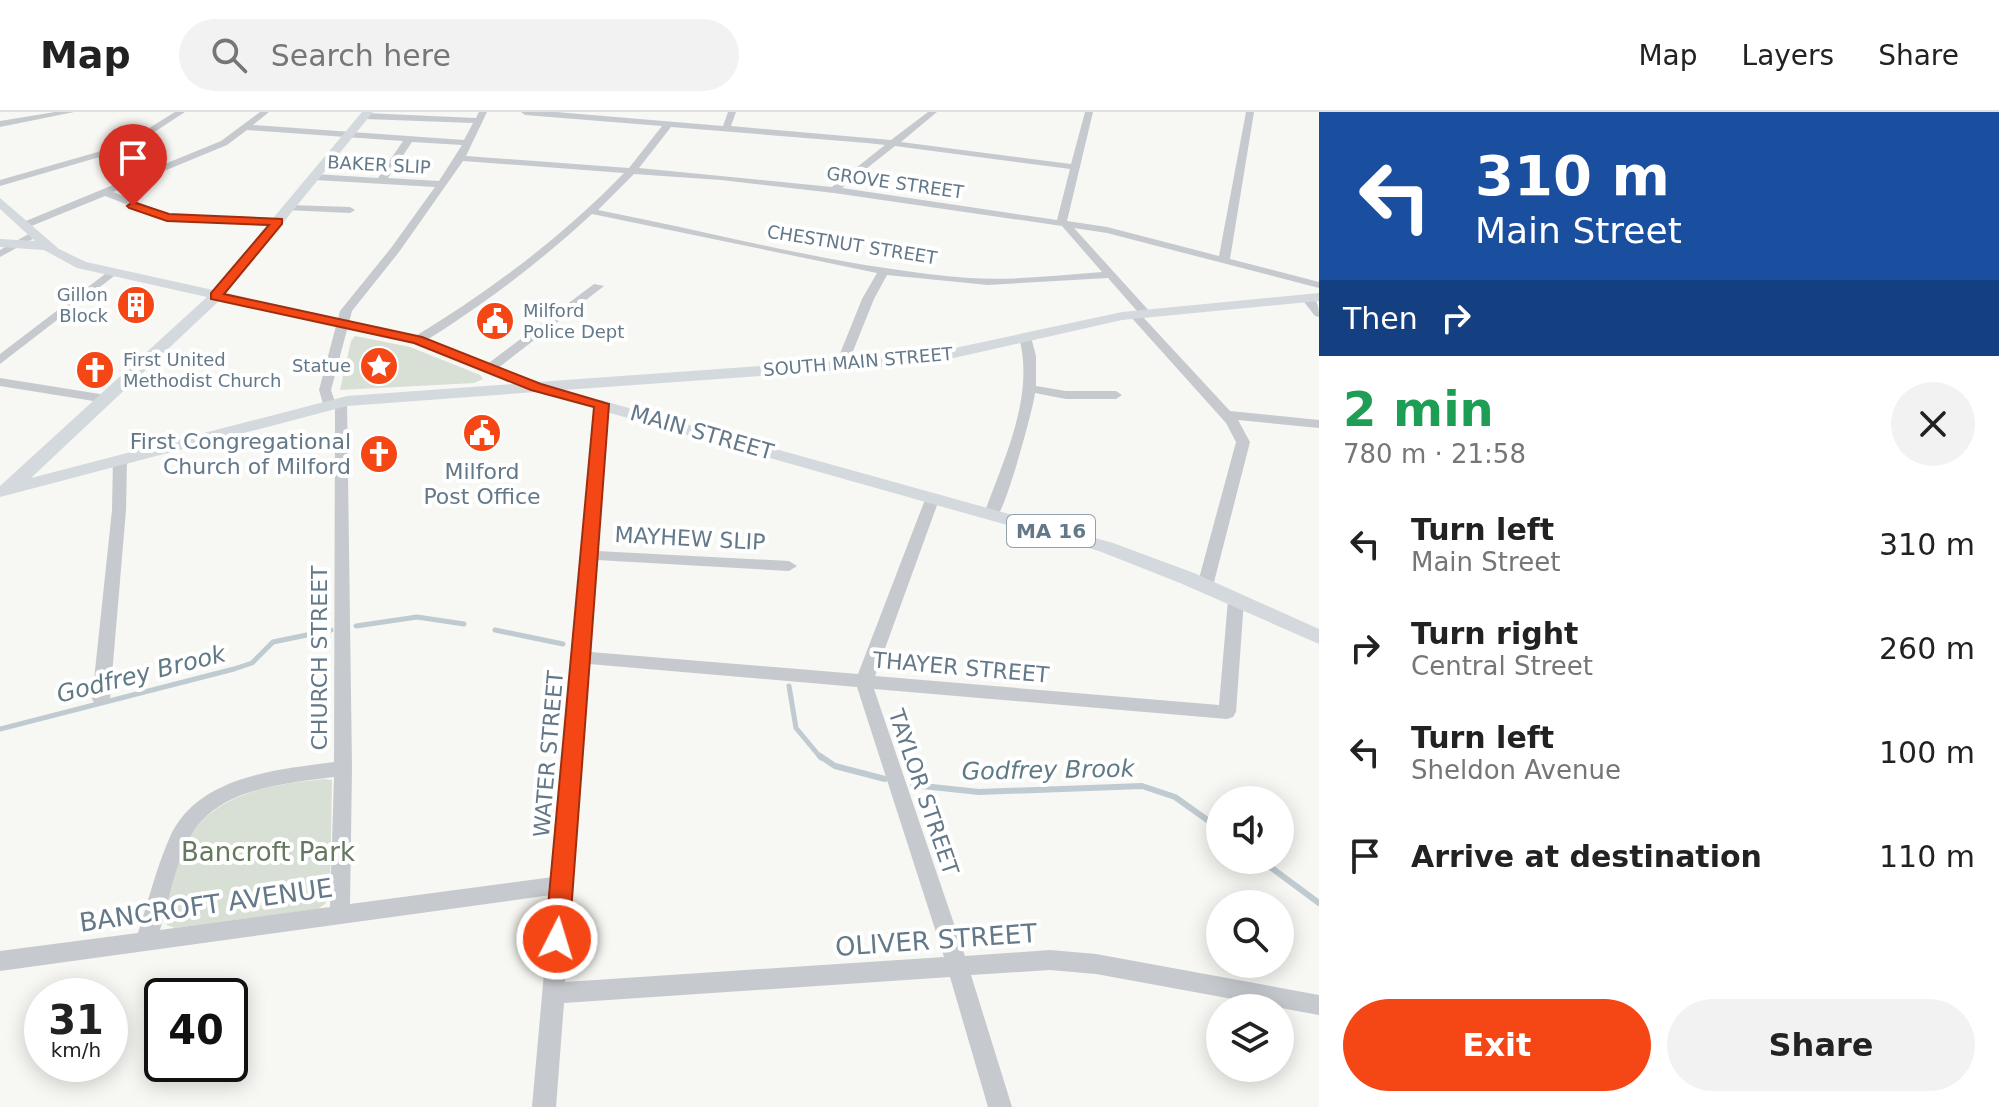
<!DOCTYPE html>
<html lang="en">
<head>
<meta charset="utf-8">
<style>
  :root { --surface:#fff; --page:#f2f2f2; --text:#222; --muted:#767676; --line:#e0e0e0; --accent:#f54716 }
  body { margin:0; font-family:"DejaVu Sans",sans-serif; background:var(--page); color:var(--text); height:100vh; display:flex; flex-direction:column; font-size:30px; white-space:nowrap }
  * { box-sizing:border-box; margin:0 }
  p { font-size:26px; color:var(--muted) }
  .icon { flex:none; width:44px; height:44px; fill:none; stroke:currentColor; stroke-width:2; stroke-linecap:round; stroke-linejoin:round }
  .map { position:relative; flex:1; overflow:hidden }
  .drawer { display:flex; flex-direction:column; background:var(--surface); width:680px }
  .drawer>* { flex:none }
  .banner { background:#1a4fa0; color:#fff; overflow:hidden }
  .fabs { position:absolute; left:1206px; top:674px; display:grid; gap:16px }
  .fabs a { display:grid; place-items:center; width:88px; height:88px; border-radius:50%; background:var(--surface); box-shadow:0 4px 20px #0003; font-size:40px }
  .speed { position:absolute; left:24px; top:866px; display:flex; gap:16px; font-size:40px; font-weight:700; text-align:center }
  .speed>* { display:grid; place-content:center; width:104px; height:104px; border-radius:50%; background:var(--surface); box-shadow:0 4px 20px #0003; line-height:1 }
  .speed small { font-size:20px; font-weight:400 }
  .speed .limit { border:4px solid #111; border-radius:12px; background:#fff; color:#111 }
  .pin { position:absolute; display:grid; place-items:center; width:68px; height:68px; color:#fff; margin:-82px -34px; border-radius:50% 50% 50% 0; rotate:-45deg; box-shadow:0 0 8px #0007 }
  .pin .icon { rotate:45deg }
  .me { position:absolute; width:88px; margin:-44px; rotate:5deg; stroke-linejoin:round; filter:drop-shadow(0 0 6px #0008) }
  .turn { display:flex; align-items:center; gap:28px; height:168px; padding:0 24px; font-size:36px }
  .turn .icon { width:104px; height:104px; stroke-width:2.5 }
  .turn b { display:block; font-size:56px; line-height:68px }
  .then { display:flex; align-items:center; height:76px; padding:0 24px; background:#0003; gap:16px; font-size:30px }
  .round { display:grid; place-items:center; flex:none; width:84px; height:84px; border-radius:42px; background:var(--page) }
  .head { display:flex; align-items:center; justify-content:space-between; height:136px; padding:0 24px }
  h1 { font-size:48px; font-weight:800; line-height:60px; color:#1e9e55 }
  .cta { display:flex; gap:16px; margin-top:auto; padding:16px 24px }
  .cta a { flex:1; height:92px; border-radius:48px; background:var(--accent); color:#fff; font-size:32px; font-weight:800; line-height:92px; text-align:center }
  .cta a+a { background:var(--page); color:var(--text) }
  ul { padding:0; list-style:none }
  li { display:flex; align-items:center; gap:24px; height:104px; padding:0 24px }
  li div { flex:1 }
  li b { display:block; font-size:30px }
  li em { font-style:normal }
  header { display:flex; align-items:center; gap:48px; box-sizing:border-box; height:112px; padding:0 40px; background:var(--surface); border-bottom:2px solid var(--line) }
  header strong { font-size:38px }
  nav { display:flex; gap:44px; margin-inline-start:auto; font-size:28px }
  .search { width:560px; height:72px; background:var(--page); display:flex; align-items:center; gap:20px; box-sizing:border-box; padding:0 28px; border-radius:44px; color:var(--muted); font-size:30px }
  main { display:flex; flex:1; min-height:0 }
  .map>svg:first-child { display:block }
  .green { fill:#d8dfd4 }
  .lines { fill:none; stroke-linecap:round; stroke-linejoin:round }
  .stream-far1 { stroke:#bfcbd0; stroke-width:5 }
  .stream { stroke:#bfcbd0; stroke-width:6 }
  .minor { fill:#c6cace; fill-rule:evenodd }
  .major { fill:#d4d9de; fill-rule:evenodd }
  .route { fill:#f54716; stroke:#9f2e0e; stroke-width:2 }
  .labels { text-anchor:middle; stroke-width:8; stroke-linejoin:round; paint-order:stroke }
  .far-street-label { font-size:18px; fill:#637888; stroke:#fff }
  .far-poi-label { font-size:18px; fill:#637888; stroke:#fff; text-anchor:end }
  .shield { fill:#fff; stroke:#92a0ac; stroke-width:2 }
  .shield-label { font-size:20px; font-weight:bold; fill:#637888 }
  .street-label { font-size:22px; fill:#637888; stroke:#fff }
  .poi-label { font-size:22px; fill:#637888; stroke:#fff; text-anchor:end }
  .water-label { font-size:24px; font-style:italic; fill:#5f7a84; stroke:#fff }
  .near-park-label { font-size:26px; fill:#64795e; stroke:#fff }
  .near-street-label { font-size:26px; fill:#637888; stroke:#fff }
</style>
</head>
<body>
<header>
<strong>Map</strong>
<div class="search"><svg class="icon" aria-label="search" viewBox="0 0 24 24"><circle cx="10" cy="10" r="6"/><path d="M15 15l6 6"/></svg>Search here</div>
<nav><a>Map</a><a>Layers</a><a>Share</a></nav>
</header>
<main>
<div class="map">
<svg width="1319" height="995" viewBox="0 0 1319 995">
  <rect width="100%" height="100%" fill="#f7f7f3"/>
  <path class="green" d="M355,224L410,235L480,263L483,267L474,271L340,278L351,229Z
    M325,667L332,668L330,782L325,792L318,797L175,816L167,813L164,801C171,778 175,750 187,729C214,680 275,672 325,667Z"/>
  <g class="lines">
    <path class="stream-far1" d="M356,514L417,505L464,512
      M495,518L563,532
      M789,574L796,616L821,646
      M0,617L234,557L252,551L273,530L331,518"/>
    <path class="stream" d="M820,644L835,654L885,667
      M913,673L979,680L1142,674L1175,685L1220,717
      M1261,748L1319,791"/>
    <path class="minor" d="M55,0H74L0,15V9Z
      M175,0H185L128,37L112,41L155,56L221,29L260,0H269L253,13L464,28L473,11L365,7L361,4L365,1L476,6L479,0H487L466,44L629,56L662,14L525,3L521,0H556L723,14L728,0H736L731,14L891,28L928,0H937L901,30L1071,52L1085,0H1093L1067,109L1107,115L1219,144L1246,0H1254L1230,147L1319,170V176L1107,121L1074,116L1151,201L1142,204L1230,299L1319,308V316L1238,308L1250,330L1213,474L1205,479L1197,474L1236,330L1226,311L1130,204V200L1137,199L1108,166L988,173L887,163L874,187L847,254L841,258L835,254L862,187L877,161L592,102C539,151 483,193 422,231H414V225C490,179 562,125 624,61L463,49L399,140L352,199L331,278L335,290L341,286L347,290L352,656L350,792L553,765L596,292L602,288L608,292L597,439L789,449L797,454L789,459L597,448L590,540L858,562L926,385L933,381L940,385L875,564L1219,593L1228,488L1230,484H1242L1244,488L1236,600L1233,605L1227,607L874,577L965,844L1050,838L1096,842L1319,883V903L1096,862L1050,858L971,863L1012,995H988L950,865L564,891L556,995H532L551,783L0,859V839L138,821C148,790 156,757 169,727C196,664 275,658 334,650L335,293L324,295L319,278L340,199L391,136L435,75L315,68L310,65L315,62L378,66L403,29L247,18L227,33L113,80L168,102L278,106L283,109L282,111L167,108L105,84L29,115H21V111L147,59L103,44L0,74V68L122,33ZM671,15L867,31L885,33L832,75L639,56ZM412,30L462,33L439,69L388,66ZM895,34L1070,57L1057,108L842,76ZM634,62L721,68L834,81L1062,114L1102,160C1058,163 1013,169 969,166C843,156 721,122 598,98ZM589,552L857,575L944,845L565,870ZM334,665L330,795L160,818C169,789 174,756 188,729C214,676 282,672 334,665Z
      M289,93L350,95L355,98L350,101L285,98V94Z
      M34,119L38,120V124L0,145V138Z
      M109,159L118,161L0,252V242Z
      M594,172L604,174L494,259H486V253Z
      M1307,183C1318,185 1319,196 1319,205L1315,204L1301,186Z
      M1025,221L1031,225L1036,244V274L1066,279H1116L1122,283L1116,287H1066L1035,281C1033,298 1006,396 997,404C995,406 993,406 991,407L984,402C1004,346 1035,285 1019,225Z
      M0,266L106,283L112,287L106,291L0,274Z
      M120,344L127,348L126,398L110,587L107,592H95L92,587L112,398L113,348Z"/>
    <path class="major" d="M362,0H373L226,181L423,225L538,270L927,242L1122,200L1319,181V189L1122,208L927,252L564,278L1113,431L1194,461L1319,517V532L1180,471L1099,439L536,280L347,294L0,385V374L207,185L77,156L44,138L0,135V127L35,129L0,97V86L59,137L86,150L213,178ZM220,188L413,231L515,272L347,284L31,366Z"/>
  </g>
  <path class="route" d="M133,90L169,102L282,107V112L224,182L422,225L541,272L609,292L569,827L565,835L557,838L549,835L545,827L594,295L531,278L414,231L211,187V181L269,113L167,109L129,96L127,94Z"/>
  <defs>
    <symbol id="building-disc" viewBox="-11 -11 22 22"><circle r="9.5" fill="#f54716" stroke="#fff"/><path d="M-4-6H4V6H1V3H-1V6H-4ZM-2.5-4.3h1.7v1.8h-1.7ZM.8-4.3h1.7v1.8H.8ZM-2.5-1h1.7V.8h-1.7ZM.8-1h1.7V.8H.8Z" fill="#fff"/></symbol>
    <symbol id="civic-disc" viewBox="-11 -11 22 22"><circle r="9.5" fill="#f54716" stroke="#fff"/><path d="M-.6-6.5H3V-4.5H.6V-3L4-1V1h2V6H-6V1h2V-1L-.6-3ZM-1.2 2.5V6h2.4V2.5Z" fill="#fff"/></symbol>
    <symbol id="sight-disc" viewBox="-11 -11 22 22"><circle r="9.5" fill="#f54716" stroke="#fff"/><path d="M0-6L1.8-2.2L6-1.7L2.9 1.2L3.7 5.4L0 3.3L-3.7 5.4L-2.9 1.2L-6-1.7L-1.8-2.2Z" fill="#fff"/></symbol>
    <symbol id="church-disc" viewBox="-11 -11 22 22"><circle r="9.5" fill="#f54716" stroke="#fff"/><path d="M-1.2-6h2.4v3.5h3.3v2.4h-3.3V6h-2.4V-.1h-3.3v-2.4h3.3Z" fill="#fff"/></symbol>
  </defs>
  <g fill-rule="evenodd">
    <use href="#building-disc" x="114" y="171" width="44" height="44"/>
    <use href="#civic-disc" x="473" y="187" width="44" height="44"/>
    <use href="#sight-disc" x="357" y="232" width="44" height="44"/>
    <use href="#church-disc" x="73" y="236" width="44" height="44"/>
    <use href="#civic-disc" x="460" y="299" width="44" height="44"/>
    <use href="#church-disc" x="357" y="320" width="44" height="44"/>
  </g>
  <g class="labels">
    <g class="far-street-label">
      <text transform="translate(379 53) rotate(3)" y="6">BAKER SLIP</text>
      <text transform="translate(895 71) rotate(8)" y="6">GROVE STREET</text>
      <text transform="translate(852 133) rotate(9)" y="6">CHESTNUT STREET</text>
      <text transform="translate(858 250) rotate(-5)" y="6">SOUTH MAIN STREET</text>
    </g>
    <g class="far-poi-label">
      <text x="108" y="189">Gillon<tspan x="108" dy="21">Block</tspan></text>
      <text x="523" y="205" text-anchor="start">Milford<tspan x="523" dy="21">Police Dept</tspan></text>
      <text x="123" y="254" text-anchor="start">First United<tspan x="123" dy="21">Methodist Church</tspan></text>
      <text x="351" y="260">Statue</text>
    </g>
    <rect class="shield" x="1007" y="403" width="88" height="32" rx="6"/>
    <g class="shield-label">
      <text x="1051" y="426">MA 16</text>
    </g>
    <g class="street-label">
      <text transform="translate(702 320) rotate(16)" y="8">MAIN STREET</text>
      <text transform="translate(690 426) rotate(3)" y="8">MAYHEW SLIP</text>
      <text transform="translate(319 546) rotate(-90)" y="8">CHURCH STREET</text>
      <text transform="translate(961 555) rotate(5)" y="8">THAYER STREET</text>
      <text transform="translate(548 642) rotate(-85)" y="8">WATER STREET</text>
      <text transform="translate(924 680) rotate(71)" y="8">TAYLOR STREET</text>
    </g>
    <g class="poi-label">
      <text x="351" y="337">First Congregational<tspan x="351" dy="25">Church of Milford</tspan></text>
      <text x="482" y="367" text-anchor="middle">Milford<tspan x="482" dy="25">Post Office</tspan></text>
    </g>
    <g class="water-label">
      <text transform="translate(141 562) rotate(-14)" y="8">Godfrey Brook</text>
      <text transform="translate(1048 658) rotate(-1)" y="8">Godfrey Brook</text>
    </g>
    <g class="near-park-label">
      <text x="268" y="749">Bancroft Park</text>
    </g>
    <g class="near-street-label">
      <text transform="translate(206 793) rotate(-8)" y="9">BANCROFT AVENUE</text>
      <text transform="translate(936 828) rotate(-4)" y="9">OLIVER STREET</text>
    </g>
  </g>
</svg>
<div class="fabs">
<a><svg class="icon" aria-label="sound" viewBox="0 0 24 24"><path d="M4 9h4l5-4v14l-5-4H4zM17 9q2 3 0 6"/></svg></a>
<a><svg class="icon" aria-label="search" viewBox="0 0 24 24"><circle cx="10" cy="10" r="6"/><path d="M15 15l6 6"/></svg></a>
<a><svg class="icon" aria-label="layers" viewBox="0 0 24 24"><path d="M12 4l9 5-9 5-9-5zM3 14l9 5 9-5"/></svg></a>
</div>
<div class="speed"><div>31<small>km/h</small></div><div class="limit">40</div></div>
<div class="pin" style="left:133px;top:94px;background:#d93025"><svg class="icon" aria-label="arrive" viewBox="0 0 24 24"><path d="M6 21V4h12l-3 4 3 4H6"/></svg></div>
<svg class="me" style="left:557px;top:827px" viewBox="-20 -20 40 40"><circle r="17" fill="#f54716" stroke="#fff" stroke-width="3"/><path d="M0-11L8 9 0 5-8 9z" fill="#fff"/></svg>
</div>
<section class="drawer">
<div class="banner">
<div class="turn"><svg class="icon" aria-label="left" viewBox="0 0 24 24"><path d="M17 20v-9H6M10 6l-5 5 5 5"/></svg><div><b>310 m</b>Main Street</div></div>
<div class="then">Then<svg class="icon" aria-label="right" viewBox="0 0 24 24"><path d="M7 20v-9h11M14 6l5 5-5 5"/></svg></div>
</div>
<div class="head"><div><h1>2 min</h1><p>780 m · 21:58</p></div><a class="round"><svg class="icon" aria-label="close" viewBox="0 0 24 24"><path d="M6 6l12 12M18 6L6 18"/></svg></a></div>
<ul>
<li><svg class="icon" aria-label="left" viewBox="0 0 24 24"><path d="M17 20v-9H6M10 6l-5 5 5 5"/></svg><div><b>Turn left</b><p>Main Street</p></div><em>310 m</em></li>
<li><svg class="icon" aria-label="right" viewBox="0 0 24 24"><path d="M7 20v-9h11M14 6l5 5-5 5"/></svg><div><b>Turn right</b><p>Central Street</p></div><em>260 m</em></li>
<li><svg class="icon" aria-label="left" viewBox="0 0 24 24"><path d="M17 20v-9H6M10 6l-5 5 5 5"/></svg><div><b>Turn left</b><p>Sheldon Avenue</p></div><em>100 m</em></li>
<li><svg class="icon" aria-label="arrive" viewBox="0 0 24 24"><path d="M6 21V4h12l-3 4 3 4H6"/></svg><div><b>Arrive at destination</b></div><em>110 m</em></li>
</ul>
<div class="cta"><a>Exit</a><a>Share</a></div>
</section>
</main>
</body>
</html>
